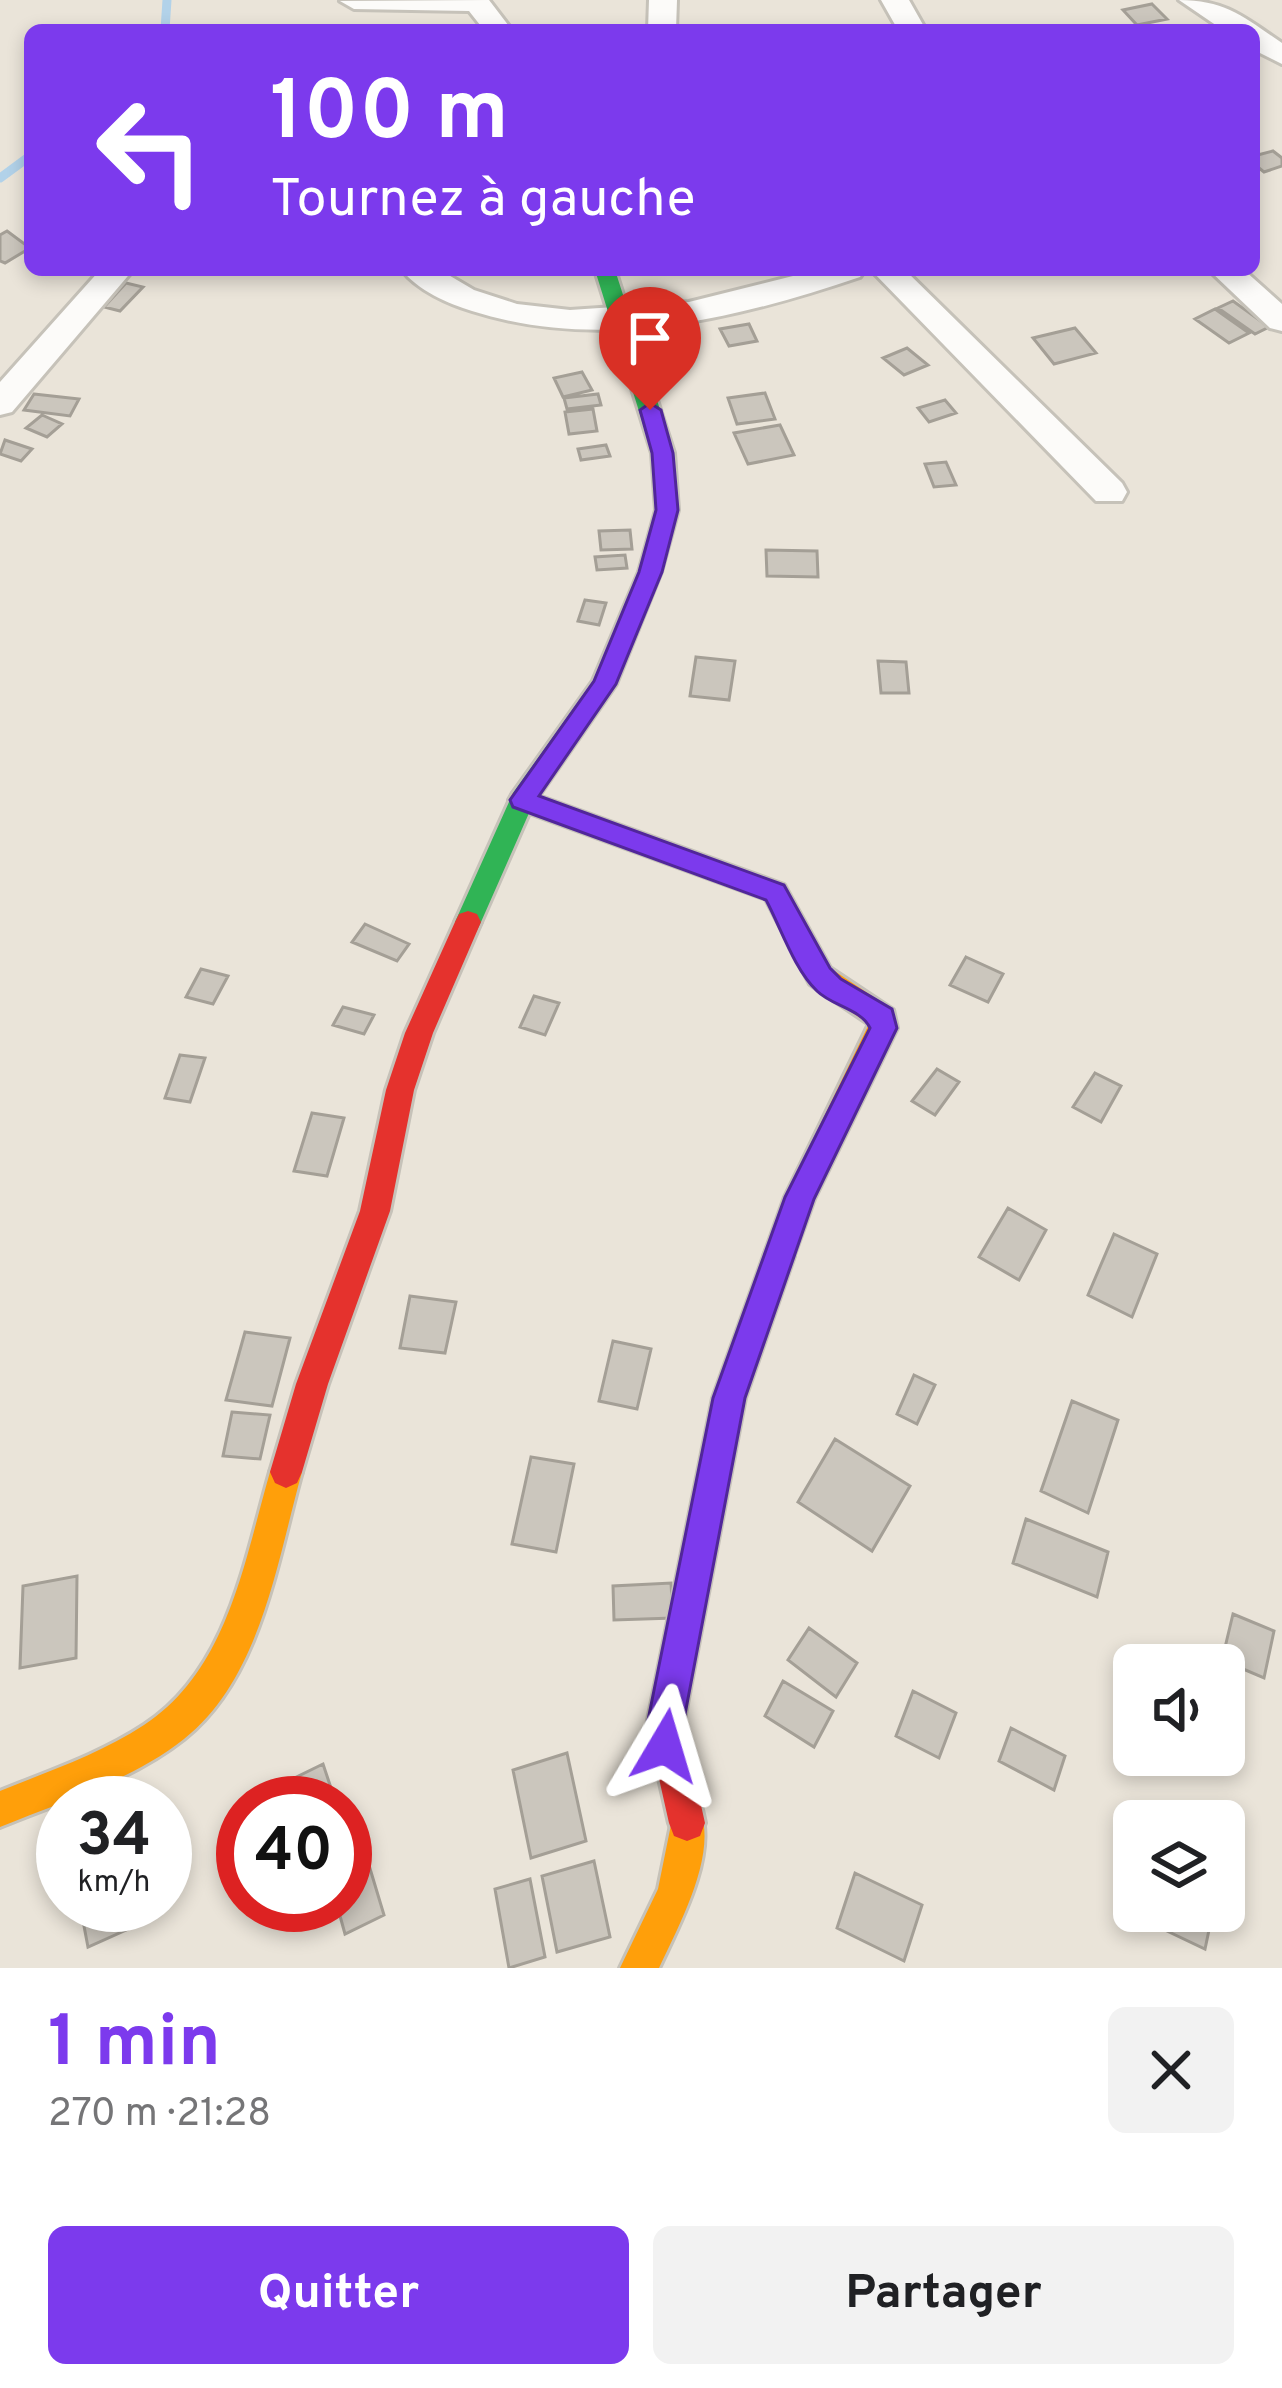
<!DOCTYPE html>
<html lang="fr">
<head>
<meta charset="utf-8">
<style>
  :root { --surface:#fff; --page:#f2f2f2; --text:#202124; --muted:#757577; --accent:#7c3aed }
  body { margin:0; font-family:Overpass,sans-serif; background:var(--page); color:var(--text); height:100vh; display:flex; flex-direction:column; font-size:45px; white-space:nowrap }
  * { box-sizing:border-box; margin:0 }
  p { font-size:39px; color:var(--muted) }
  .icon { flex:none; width:66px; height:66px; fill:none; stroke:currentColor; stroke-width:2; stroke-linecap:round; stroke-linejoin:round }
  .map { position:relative; height:1968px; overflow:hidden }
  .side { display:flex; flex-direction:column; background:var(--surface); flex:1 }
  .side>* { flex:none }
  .guide { position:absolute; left:24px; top:24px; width:1236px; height:252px; border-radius:18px; box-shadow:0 6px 18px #0003; background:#7c3aed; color:#fff; overflow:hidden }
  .tools { position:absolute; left:1113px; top:1644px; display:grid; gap:24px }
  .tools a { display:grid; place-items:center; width:132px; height:132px; border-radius:18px; background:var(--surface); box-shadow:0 6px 18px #0003; font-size:60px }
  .speed { position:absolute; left:36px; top:1776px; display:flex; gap:24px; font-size:60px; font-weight:700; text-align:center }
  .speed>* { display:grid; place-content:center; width:156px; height:156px; border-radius:50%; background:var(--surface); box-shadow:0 6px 18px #0003; line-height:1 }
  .speed small { font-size:30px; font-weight:400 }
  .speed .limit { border:18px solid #d22; background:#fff; color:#111 }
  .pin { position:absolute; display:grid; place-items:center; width:102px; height:102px; color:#fff; margin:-123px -51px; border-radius:50% 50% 50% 0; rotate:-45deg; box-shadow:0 0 12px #0007 }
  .pin .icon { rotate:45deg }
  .me { position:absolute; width:132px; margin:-66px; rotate:7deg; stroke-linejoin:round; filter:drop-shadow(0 0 9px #0008) }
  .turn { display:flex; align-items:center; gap:42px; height:252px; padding:0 48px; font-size:54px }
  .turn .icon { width:156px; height:156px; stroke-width:2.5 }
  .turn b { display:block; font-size:84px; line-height:102px }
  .round { display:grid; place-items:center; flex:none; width:126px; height:126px; border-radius:18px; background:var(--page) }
  .overview { display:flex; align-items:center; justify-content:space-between; height:204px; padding:0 48px }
  h1 { font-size:72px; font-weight:700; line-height:90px; color:var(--accent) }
  .primary-button { display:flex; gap:24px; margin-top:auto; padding:24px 48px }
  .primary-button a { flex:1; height:138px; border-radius:18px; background:var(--accent); color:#fff; font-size:48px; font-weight:700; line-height:138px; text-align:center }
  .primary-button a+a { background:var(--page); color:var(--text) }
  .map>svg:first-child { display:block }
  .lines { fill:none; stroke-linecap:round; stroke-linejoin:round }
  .stream { stroke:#b2d2e9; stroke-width:9 }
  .building { fill:#cbc6bd; stroke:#a49f96; stroke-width:3 }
  .street-casing { stroke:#c6c2b9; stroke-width:6 }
  .fast-casing { stroke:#c6c2b9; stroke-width:6 }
  .slow-casing { stroke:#c6c2b9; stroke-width:6 }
  .jam-casing { stroke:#c6c2b9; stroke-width:6 }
  .street { fill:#fcfbf9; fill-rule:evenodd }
  .fast { fill:#30b455; fill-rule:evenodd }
  .slow { fill:#ff9f0a; fill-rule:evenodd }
  .jam { fill:#e5322d; fill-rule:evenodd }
  .route { fill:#7c3aed; stroke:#51269a; stroke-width:3 }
</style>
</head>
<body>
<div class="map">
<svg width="1282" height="1968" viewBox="0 0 1282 1968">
  <rect width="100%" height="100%" fill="#eae4d9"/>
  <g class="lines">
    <path class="stream" d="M165,30L167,0
      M0,178L30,156"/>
  </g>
  <path class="building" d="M1152,4L1167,19L1137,25L1123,10Z
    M1273,151L1282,158V166L1264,172L1254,164V156Z
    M7,231L30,248L5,263L0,261V235Z
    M126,283L143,287L120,311L104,307Z
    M1233,301L1269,327L1255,334L1218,308Z
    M1215,309L1249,333L1229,343L1195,319Z
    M749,324L757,341L729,346L720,329Z
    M1075,328L1096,353L1054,364L1033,338Z
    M907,348L928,365L904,375L883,358Z
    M582,372L592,390L563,397L554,378Z
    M765,393L775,419L737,424L728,398Z
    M34,394L79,399L70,416L24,410Z
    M598,394L601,405L567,409L564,398Z
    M945,400L956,413L929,422L918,408Z
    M593,409L597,431L569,434L565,412Z
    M42,415L62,424L47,437L26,428Z
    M780,425L794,455L748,464L734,433Z
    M5,440L32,449L21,461L0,454Z
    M606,445L610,456L581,460L578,449Z
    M946,462L956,485L934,487L925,464Z
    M630,530L632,549L601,550L599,531Z
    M766,550L817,551L818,577L767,576Z
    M625,555L627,568L597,570L595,557Z
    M585,600L606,603L599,625L578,621Z
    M696,657L735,661L729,700L690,696Z
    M878,661L906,662L909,693H881Z
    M365,924L409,944L397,961L352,942Z
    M966,957L1003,974L988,1002L950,985Z
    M201,969L228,976L213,1004L186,997Z
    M534,996L559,1003L545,1035L520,1027Z
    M343,1007L374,1015L364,1034L333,1025Z
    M180,1055L205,1058L190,1102L165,1098Z
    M937,1069L959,1082L935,1115L912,1101Z
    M1095,1073L1121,1086L1101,1122L1073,1107Z
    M312,1113L344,1118L327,1176L294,1171Z
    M1008,1208L1046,1230L1019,1280L979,1257Z
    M1114,1234L1157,1254L1132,1317L1088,1295Z
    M410,1296L456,1302L445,1353L400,1348Z
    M245,1332L290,1338L272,1406L226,1400Z
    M613,1341L651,1349L637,1409L599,1401Z
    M914,1375L935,1385L917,1424L897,1414Z
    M1072,1401L1118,1420L1088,1513L1041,1491Z
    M232,1412L270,1415L260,1459L223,1456Z
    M835,1439L910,1486L872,1551L798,1502Z
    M531,1457L574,1464L556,1552L512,1544Z
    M1026,1519L1108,1552L1097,1597L1013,1563Z
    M77,1576L76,1658L20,1668L23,1586Z
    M671,1583L673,1618L614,1620L613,1586Z
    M1233,1614L1274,1631L1264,1678L1222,1660Z
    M809,1628L857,1663L836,1697L788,1660Z
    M783,1681L833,1711L814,1747L765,1716Z
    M913,1691L956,1713L939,1758L896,1736Z
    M1011,1728L1065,1756L1054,1790L999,1761Z
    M567,1753L586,1841L531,1858L513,1770Z
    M323,1764L336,1803H277L272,1789Z
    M365,1852L384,1915L345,1934L337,1905H345V1862Z
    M594,1861L610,1937L557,1952L542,1876Z
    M855,1873L922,1905L904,1961L837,1928Z
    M530,1879L545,1957L509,1968L495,1889Z
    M80,1905H150L153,1918L88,1947Z
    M1172,1911H1213L1205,1949L1167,1931Z"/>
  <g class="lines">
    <defs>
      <path id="street" d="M489,0L512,30H484L469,11L354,9L340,1Z
        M649,0H677L676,30H648Z
        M881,0H909L926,30H898Z
        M1179,0C1226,0 1245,18 1282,43V64L1254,50V30H1223Z
        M100,270H133L12,412L0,415V382Z
        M402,270H440L474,290L517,304L570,310L689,302L817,270H865L860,277C736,319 601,352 472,311C449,304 417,290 402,270Z
        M871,270H905L1122,483L1127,492L1122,501H1096Z
        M1209,270H1244L1282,304V331L1270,328Z"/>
      <path id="fast" d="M595,270H615L674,453L678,510L661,572L616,684L533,804L481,922L477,930H459L455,922L513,793L593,681L639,572L656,510L652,453Z"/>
      <path id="slow" d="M522,790L784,885L830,968L893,1010L897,1028L814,1199L790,1266L779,1270L768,1266L764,1256L785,1197L869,1024L810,984L766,899L513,807L509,800L513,793Z
        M286,1456L297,1461L302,1472C277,1561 261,1678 184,1739C131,1781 61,1802 0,1827V1791C49,1771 100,1754 144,1725C228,1670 244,1562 270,1472L275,1461Z
        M687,1805L700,1810C718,1855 678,1927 659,1968H620L658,1889L674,1810Z"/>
      <path id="jam" d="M468,911L477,914L481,922L433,1033L414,1090L390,1211L328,1384L302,1472L297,1483L286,1488L275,1483L270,1472L296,1384L360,1211L386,1090L405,1033L455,922L459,914Z
        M779,1242L790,1246L794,1256L745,1398L683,1725L705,1823L700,1836L687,1841L674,1836L669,1823L647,1725L713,1398L764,1256L768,1246Z"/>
    </defs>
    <use href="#street" class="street-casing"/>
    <use href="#fast" class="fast-casing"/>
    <use href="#slow" class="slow-casing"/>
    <use href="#jam" class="jam-casing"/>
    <use href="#street" class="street"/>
    <use href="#fast" class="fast"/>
    <use href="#slow" class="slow"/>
    <use href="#jam" class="jam"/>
  </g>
  <path class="route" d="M650,403L661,410L673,453L678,510L662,572L616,684L539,796L784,885L830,968L841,979L892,1009L897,1028L814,1199L745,1398L683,1725L678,1759L665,1764L652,1759L647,1725L713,1398L785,1197L870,1028C861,1009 832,1006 817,991C794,969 781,928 766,900L513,807L510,800L594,681L639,572L656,510L652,453L640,410Z"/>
</svg>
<div class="tools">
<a><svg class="icon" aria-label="sound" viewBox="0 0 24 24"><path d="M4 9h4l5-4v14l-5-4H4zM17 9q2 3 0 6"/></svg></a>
<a><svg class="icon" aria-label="layers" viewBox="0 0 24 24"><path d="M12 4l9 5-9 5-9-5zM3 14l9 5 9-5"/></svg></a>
</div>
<div class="speed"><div>34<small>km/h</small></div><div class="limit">40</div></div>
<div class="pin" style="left:650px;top:410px;background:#d93025"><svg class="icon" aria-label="arrive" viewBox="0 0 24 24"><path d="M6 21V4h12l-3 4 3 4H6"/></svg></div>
<svg class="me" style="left:665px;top:1746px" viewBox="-20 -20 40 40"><path d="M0-17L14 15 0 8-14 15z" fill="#7c3aed" stroke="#fff" stroke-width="4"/></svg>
<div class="guide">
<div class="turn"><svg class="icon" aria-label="left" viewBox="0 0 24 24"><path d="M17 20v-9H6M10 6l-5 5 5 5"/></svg><div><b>100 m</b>Tournez à gauche</div></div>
</div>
</div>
<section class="side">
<div class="overview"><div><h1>1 min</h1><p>270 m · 21:28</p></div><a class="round"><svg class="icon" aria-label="close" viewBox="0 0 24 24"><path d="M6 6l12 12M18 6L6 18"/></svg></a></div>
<div class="primary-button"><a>Quitter</a><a>Partager</a></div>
</section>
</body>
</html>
